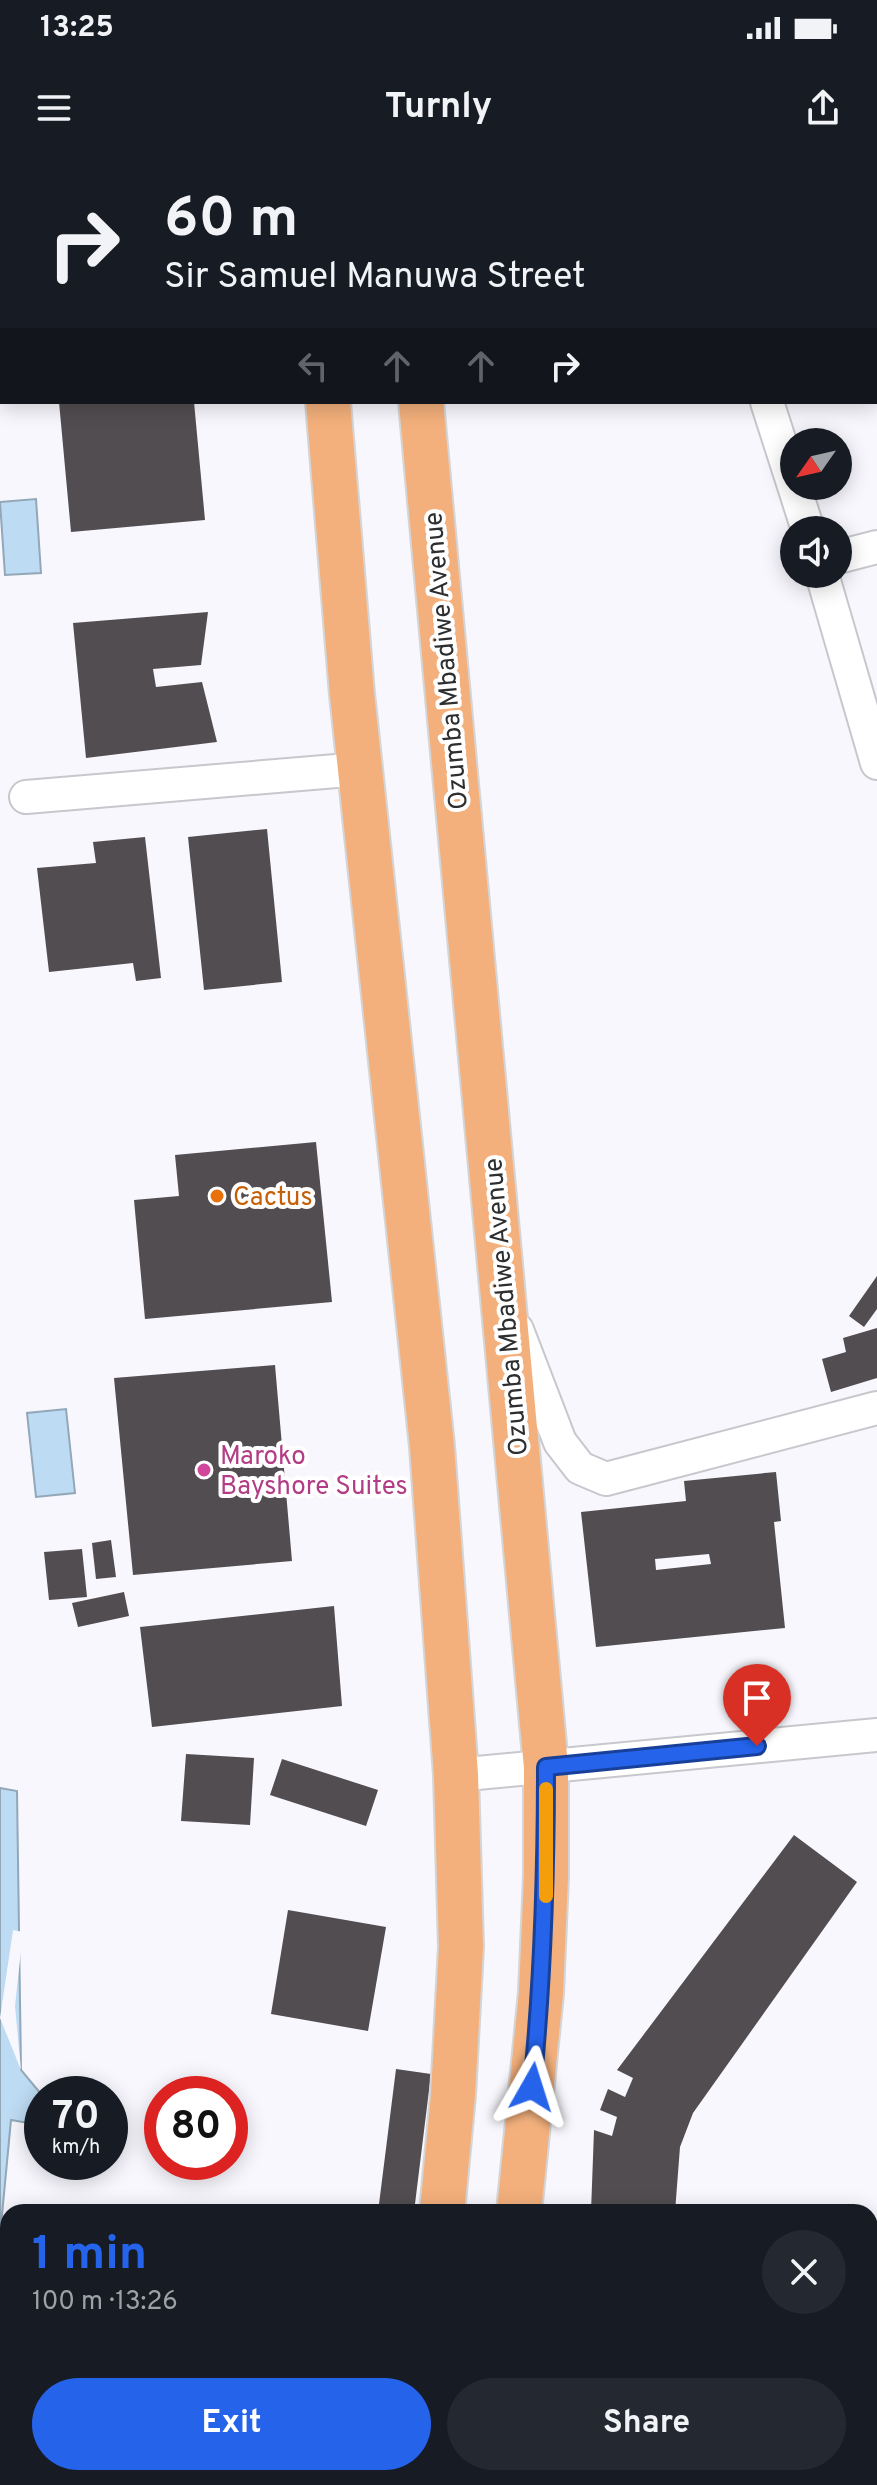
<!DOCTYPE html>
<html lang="en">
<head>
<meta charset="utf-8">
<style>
  :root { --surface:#171b24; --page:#242831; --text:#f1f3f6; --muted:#9ea1a6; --accent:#2563eb }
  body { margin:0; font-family:Overpass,sans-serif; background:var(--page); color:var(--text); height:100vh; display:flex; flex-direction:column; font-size:30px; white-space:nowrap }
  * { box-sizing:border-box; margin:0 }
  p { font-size:26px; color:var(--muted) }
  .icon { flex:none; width:44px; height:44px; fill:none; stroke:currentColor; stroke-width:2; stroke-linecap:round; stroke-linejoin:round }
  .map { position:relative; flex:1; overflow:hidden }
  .details { position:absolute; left:0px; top:2044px; width:878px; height:282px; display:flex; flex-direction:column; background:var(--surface); border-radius:24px 24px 0 0; box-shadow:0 4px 20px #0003 }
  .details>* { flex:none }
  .banner { position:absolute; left:0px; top:0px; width:878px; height:244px; box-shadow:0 4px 20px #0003; background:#171b24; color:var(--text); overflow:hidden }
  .needle { width:52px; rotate:236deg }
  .tools { position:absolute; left:780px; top:268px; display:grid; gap:16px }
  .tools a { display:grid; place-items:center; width:72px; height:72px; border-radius:50%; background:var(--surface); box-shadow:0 4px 20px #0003; font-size:40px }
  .speed { position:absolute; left:24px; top:1916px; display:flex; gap:16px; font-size:40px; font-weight:700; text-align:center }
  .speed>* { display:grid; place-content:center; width:104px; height:104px; border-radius:50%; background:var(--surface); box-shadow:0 4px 20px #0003; line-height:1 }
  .speed small { font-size:20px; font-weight:400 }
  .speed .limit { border:12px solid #d22; background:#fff; color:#111 }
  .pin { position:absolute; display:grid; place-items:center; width:68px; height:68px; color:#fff; margin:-82px -34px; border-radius:50% 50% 50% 0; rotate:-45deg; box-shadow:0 0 8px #0007 }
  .pin .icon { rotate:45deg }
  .me { position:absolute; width:88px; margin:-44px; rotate:6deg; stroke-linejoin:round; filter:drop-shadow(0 0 6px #0008) }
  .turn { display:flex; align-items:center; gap:28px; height:168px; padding:0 32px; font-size:36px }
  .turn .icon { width:104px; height:104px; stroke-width:2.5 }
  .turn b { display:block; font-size:56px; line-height:68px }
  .lanes { display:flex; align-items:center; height:76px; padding:0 32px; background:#0003; justify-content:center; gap:40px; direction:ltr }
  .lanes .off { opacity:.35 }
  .round { display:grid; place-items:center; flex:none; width:84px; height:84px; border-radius:42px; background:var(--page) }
  .head { display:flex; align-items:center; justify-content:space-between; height:136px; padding:0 32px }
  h1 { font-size:48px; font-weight:700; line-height:60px; color:var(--accent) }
  .primary-button { display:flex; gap:16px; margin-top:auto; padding:16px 32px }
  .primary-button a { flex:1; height:92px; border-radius:48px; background:var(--accent); color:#fff; font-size:32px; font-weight:700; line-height:92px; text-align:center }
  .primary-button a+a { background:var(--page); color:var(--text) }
  .status { display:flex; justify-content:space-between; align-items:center; height:56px; padding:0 40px; background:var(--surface); direction:ltr }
  .status svg { height:22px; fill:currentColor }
  header { display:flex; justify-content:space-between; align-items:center; height:104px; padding:0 32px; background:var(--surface); font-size:36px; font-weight:700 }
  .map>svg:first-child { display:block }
  .water { fill:#bddbf3; stroke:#92a7b8; stroke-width:2 }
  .pier { fill:#f7f7fd }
  .building { fill:#524d50; fill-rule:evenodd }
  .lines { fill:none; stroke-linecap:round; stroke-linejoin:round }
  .lane-casing { stroke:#c7c8cd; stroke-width:20 }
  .street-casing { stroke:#c7c8cd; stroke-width:36 }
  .highway-casing { stroke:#d5d5d6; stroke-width:48 }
  .lane { stroke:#fff; stroke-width:16 }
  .street { stroke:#fff; stroke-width:32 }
  .highway { stroke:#f3b07c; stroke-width:44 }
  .route-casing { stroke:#184099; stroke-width:20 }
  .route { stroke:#2563eb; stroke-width:14 }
  .slow { stroke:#f59e0b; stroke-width:14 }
  .food-dot { fill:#e8710a; stroke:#fff; stroke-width:3 }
  .hotel-dot { fill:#d1479c; stroke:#fff; stroke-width:3 }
  .labels { text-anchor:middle; stroke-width:8; stroke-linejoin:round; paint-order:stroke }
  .street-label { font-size:26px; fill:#2d2e30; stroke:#fff }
  .food-label { font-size:26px; fill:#c56008; stroke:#fff; text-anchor:start }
  .hotel-label { font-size:26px; fill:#b23c85; stroke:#fff; text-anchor:start }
</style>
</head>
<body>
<div class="status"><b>13:25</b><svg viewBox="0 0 49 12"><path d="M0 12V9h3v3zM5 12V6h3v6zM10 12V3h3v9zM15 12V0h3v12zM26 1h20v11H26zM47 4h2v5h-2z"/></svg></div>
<header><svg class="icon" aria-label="menu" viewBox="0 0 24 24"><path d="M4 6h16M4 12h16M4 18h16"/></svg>Turnly<svg class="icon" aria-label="share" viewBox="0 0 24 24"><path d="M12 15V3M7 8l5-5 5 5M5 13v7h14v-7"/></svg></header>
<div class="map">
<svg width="877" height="2325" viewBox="0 0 877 2325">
  <rect width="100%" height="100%" fill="#f7f7fd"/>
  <path class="water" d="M36,339L41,413L5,415L0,342Z
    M66,1249L75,1333L36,1337L27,1253Z
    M0,1628L17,1631L21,1910L41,1934L28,1963L11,1960L0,2076Z
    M0,2174L8,2182L7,2325H0Z"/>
  <path class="pier" d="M13,1770L23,1772L15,1846L21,1910L0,1858Z"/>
  <path class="building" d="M59,242H194L205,360L71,372Z
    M208,452L201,505L153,509L156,527L202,522L217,582L86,598L73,463Z
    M267,669L282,822L204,830L188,677Z
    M145,677L161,818L136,821L133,803L49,812L37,708L96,703L93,682Z
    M316,982L332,1142L145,1159L134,1040L179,1036L175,995Z
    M877,1116V1149L864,1167L849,1156Z
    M877,1168V1218L831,1232L822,1199L846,1192L843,1178Z
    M275,1205L292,1401L133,1415L114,1218Z
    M776,1312L781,1361L774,1362L785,1468L596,1487L581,1352L686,1341L684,1321ZM709,1394L711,1404L656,1410L655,1399Z
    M111,1380L116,1417L96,1419L92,1383Z
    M82,1389L87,1437L49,1440L44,1392Z
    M124,1432L129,1456L78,1467L72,1443Z
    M334,1446L342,1546L152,1567L140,1467Z
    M186,1594L254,1598L250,1665L181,1661Z
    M282,1599L378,1630L366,1666L270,1635Z
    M794,1675L857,1722L693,1953L680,1987L675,2052H591L594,1970L612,1976L617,1957L600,1950L608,1929L625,1937L633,1918L617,1910Z
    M288,1750L386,1767L368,1871L271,1854Z
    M396,1909L431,1914L414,2052H378Z
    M192,2318H280V2325H192Z
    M349,2318H386L385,2325H348Z
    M695,2318H834V2325H695Z"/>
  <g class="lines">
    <defs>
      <path id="lane" d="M138,2V0
        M0,103H2
        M291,2325L292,2318"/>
      <path id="street" d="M767,242L794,326
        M794,326L808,370
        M838,397L877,387
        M822,414L877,603
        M26,637L360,609
        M517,1170L560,1282L580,1308L606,1319L877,1248
        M456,1615L877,1575"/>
      <path id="highway" d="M313,0V2
        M401,0V2
        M328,242L352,534L432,1286L456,1615L461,1787L453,1935L442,2052
        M421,242L546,1607V1716L541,1833L519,2052
        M415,2325V2318
        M492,2325L493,2318"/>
    </defs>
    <use href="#lane" class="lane-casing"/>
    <use href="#street" class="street-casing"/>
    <use href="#highway" class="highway-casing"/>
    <use href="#lane" class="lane"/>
    <use href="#street" class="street"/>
    <use href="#highway" class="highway"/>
  </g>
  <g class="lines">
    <defs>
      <path id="route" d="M532,1927C543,1820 546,1714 546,1607L757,1586"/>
    </defs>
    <use href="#route" class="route-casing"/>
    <use href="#route" class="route"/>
    <path class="slow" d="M546,1736V1629"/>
  </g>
  <circle class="food-dot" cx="217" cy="1036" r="8"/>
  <circle class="hotel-dot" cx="204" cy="1310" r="8"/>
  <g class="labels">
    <g class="street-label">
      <text transform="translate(445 501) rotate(-95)" y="9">Ozumba Mbadiwe Avenue</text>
      <text transform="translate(505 1147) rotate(-95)" y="9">Ozumba Mbadiwe Avenue</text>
    </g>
    <g class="food-label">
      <text x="233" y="1045">Cactus</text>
    </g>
    <g class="hotel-label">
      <text x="220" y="1304">Maroko<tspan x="220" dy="30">Bayshore Suites</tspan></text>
    </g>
  </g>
</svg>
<div class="tools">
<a><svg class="needle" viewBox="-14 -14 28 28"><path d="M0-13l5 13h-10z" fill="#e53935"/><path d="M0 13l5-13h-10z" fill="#9ea1a6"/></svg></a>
<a><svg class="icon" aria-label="sound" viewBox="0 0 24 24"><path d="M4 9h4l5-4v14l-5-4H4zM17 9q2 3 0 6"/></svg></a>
</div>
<div class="speed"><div>70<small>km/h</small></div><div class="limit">80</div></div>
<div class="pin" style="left:757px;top:1586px;background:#d93025"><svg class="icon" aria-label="arrive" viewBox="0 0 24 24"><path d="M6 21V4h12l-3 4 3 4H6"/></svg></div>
<svg class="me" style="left:532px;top:1927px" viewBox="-20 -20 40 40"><path d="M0-17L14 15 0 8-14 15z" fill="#2563eb" stroke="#fff" stroke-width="4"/></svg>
<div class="banner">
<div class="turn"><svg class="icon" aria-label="right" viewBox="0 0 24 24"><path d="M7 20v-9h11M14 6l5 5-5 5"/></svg><div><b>60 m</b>Sir Samuel Manuwa Street</div></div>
<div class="lanes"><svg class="icon off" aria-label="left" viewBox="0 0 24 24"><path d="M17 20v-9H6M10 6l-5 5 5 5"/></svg><svg class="icon off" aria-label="ahead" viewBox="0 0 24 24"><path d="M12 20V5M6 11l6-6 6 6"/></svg><svg class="icon off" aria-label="ahead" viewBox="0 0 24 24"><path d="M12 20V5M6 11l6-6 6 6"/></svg><svg class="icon" aria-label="right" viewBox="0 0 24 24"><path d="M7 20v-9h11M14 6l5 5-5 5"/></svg></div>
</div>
<section class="details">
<div class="head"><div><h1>1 min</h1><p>100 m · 13:26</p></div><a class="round"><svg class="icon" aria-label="close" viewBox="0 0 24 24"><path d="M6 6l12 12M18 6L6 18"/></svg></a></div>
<div class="primary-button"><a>Exit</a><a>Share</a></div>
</section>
</div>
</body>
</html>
